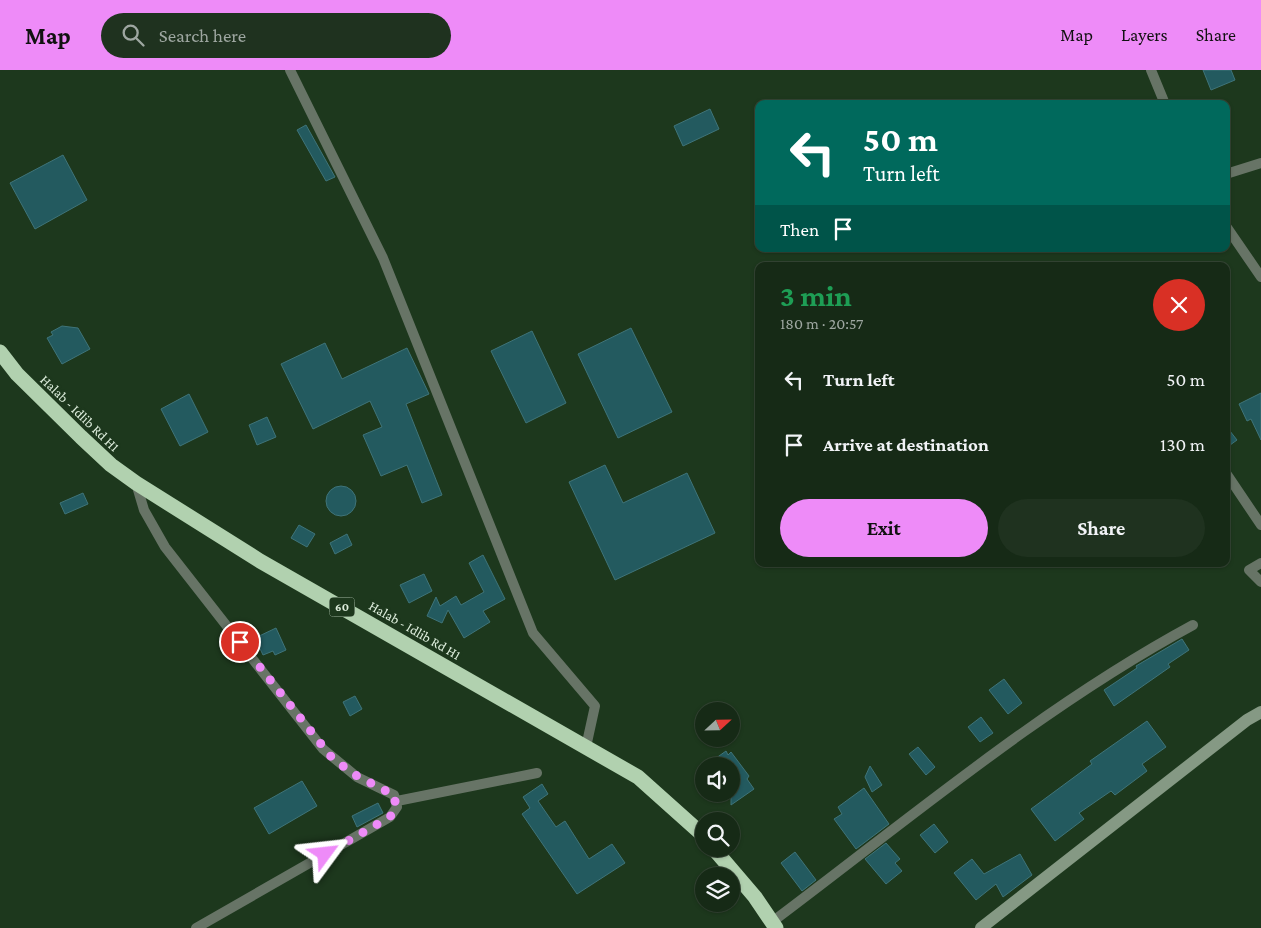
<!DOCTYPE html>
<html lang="en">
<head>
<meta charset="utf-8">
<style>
  :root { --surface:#162a16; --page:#1f321f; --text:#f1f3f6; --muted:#9ea7a1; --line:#354635; --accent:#ee8bf8 }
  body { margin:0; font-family:"Crimson Pro",serif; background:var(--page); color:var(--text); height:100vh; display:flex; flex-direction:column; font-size:19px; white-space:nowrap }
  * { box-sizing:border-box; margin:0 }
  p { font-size:16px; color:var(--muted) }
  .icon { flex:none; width:28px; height:28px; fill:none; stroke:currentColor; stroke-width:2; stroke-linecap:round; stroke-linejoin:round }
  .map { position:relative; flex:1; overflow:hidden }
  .drawer { position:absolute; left:755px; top:192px; width:475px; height:305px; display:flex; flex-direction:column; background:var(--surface); border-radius:10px; box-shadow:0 1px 4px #0004,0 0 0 1px var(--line) }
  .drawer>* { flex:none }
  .banner { position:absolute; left:755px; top:30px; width:475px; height:152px; border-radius:10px; box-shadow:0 1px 4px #0004,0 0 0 1px var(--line); background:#00695c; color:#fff; overflow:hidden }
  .needle { width:32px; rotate:68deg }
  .controls { position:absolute; left:695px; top:632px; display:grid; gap:10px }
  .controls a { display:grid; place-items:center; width:45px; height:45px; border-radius:50%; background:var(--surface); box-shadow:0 1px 4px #0004,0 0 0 1px var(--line); font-size:25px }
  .pin { position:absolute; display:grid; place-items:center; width:42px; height:42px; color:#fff; margin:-21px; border:2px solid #fff; border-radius:50%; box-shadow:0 1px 5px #0007 }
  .me { position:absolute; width:55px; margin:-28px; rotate:60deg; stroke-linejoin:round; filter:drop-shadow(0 0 4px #0008) }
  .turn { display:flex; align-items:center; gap:18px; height:105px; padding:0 25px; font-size:22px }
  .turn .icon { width:65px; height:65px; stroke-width:2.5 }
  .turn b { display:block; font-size:35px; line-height:42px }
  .then { display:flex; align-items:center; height:48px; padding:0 25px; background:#0003; gap:10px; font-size:19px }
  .round { display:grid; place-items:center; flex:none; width:52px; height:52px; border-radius:26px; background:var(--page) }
  .head { display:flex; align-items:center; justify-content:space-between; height:85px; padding:0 25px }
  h1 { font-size:30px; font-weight:700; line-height:38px; color:#1e9e55 }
  .primary-button { display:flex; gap:10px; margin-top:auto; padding:10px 25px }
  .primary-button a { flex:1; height:58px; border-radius:30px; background:var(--accent); color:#111; font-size:20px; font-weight:700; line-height:58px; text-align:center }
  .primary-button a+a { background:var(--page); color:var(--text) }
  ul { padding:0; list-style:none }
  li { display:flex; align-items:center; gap:15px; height:65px; padding:0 25px }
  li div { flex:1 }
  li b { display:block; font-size:19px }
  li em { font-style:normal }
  header { display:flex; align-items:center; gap:30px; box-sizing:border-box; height:70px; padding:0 25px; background:var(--accent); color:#111 }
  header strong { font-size:24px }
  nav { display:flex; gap:28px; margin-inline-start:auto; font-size:18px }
  .search { width:350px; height:45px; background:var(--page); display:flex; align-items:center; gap:12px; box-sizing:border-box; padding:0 18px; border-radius:28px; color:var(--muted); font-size:19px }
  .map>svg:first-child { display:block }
  .building { fill:#235a5f; stroke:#3f7479 }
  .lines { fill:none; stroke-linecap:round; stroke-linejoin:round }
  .street { stroke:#677466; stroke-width:10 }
  .secondary { stroke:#859984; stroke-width:12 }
  .highway { stroke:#b1d1af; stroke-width:15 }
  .route { stroke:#ee8bf8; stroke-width:9; stroke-dasharray:0 16.2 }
  .labels { text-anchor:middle; stroke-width:5; stroke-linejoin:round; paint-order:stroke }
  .shield { fill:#1d381d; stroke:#a3b7a3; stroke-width:1 }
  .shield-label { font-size:12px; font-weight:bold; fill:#ddeddc }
  .street-label { font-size:14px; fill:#ddeddc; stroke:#1d381d }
</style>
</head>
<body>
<header>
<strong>Map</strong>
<div class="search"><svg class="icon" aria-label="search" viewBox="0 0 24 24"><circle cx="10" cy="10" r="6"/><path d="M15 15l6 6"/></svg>Search here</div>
<nav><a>Map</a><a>Layers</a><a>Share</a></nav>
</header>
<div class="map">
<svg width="1261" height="858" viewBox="0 0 1261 858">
  <rect width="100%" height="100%" fill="#1d381d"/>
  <path class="building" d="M1203,0H1231L1235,10L1211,20Z
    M710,39L719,59L683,76L674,56Z
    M306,55L335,107L326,111L297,60Z
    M63,85L87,130L35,159L10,113Z
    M62,256L78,258L90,279L62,294L47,268L53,265L51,262Z
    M631,258L672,342L618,368L578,284Z
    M532,261L566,333L526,353L491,281Z
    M325,273L342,309L407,278L429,324L406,334L442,425L422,433L407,395L381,406L363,365L382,357L370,331L313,359L281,294Z
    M1261,323V370L1251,349L1247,351L1239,334Z
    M189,324L208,362L180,376L161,339Z
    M267,347L276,367L257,375L249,355Z
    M1226,356L1237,370L1226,378Z
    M605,395L623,433L687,403L715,463L615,510L569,412Z
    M326 431a15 15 0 1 1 30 0a15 15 0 1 1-30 0Z
    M83,423L88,434L65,444L60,433Z
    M299,455L315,464L307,477L291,468Z
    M347,464L352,475L335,484L330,473Z
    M483,485L505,529L483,541L490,552L464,568L448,540L442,553L427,546L436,527L440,536L456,526L461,535L484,522L469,493Z
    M424,504L432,521L409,533L400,515Z
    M276,558L286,580L275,585L273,581L263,585L255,568Z
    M1182,569L1189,580L1168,594L1170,597L1114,636L1104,620L1137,598L1136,596Z
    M1004,609L1022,633L1008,644L989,620Z
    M355,626L362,639L350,646L343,632Z
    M981,647L993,663L980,672L968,657Z
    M1147,651L1166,677L1142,694L1147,701L1115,725L1111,721L1079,743L1084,749L1055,771L1031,739L1092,694L1090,691Z
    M918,677L935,697L926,705L909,684Z
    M726,681L728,685L731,682L749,706L747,709L754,719L731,735V696H705Z
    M870,696L882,715L872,722L865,707Z
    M302,711L317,736L269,764L254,738Z
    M542,714L548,724L538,731L556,757L565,751L589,789L612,774L625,793L577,824L522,744L530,738L523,727Z
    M864,718L889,754L856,779L834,749L842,744L838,737Z
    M378,733L383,743L357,757L352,746Z
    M934,754L948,772L935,783L920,765Z
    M886,773L900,789L895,793L902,801L886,814L865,789Z
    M795,782L816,810L802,821L781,793Z
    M1020,784L1032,805L1003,827L996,814L976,830L954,803L972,789L984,804Z"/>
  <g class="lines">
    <path class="street" d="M290,0L383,188L533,563L595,636L586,677
      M1151,0L1165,34
      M1226,104L1261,93
      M1226,156L1261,207
      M1226,403L1261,455
      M136,413L144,440L165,477L323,679L357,707L394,725L397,737L390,747L196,858
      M1261,493L1249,500L1261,512
      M397,731L537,703
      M772,852C908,750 1043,636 1193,555"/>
    <path class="secondary" d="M981,858L1247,650L1261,642"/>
    <path class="highway" d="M0,282L17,304L81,367L111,395L136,413L260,491L638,707L704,766
      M714,779L755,827L776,858"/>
  </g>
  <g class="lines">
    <path class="route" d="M240,572L333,689L357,706L394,725L396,737L390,747L325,784"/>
  </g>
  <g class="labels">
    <rect class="shield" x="329.5" y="527.5" width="25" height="19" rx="4"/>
    <g class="shield-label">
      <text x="342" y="541">60</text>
    </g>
    <g class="street-label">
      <text transform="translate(80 343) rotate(44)" y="5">Halab - Idlib Rd H1</text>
      <text transform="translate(415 560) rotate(30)" y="5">Halab - Idlib Rd H1</text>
    </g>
  </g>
</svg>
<div class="controls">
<a><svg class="needle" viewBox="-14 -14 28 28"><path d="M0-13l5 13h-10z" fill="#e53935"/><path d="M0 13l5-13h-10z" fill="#9ea7a1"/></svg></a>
<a><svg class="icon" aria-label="sound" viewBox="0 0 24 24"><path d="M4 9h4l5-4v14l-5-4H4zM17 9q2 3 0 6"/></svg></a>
<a><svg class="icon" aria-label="search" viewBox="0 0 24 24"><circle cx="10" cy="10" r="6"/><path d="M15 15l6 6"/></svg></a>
<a><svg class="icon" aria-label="layers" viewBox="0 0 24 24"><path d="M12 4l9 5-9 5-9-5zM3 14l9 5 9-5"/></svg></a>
</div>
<div class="pin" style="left:240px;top:572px;background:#d93025"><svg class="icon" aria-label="arrive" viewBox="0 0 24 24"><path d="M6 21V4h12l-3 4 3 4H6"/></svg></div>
<svg class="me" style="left:325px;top:784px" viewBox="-20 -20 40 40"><path d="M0-17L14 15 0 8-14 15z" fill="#ee8bf8" stroke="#fff" stroke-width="4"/></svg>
<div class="banner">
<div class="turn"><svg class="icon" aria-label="left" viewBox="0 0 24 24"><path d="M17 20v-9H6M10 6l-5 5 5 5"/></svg><div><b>50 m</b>Turn left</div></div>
<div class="then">Then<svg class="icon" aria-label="arrive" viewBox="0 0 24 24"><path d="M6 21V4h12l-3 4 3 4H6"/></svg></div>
</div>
<section class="drawer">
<div class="head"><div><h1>3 min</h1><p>180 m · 20:57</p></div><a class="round" style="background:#d93025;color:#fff"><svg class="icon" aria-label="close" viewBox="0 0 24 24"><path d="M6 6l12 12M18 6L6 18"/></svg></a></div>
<ul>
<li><svg class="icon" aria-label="left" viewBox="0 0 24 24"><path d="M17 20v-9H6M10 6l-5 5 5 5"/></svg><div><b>Turn left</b></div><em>50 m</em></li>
<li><svg class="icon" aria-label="arrive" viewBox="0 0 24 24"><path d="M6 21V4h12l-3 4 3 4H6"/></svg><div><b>Arrive at destination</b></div><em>130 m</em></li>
</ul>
<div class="primary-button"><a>Exit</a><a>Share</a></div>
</section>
</div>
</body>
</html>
